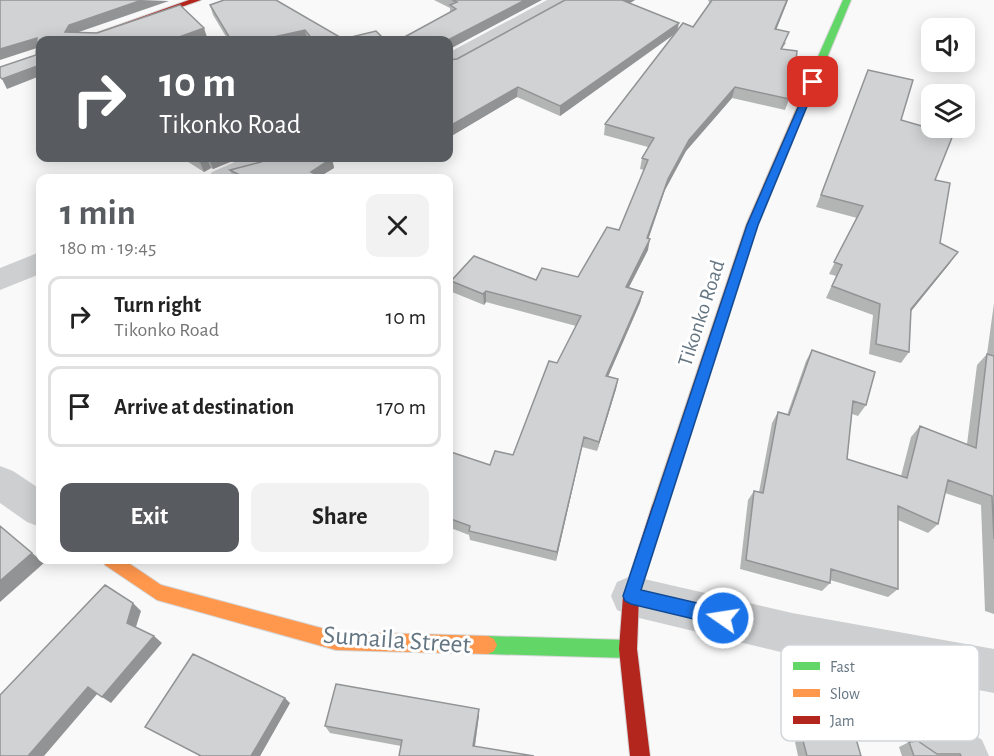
<!DOCTYPE html>
<html lang="en">
<head>
<meta charset="utf-8">
<style>
  :root { --surface:#fff; --page:#f2f2f2; --text:#222; --muted:#767676; --line:#e0e0e0; --accent:#585c60 }
  body { margin:0; font-family:"Alegreya Sans",sans-serif; background:var(--page); color:var(--text); height:100vh; display:flex; flex-direction:column; font-size:22px; white-space:nowrap }
  * { box-sizing:border-box; margin:0 }
  p { font-size:20px; color:var(--muted) }
  .icon { flex:none; width:33px; height:33px; fill:none; stroke:currentColor; stroke-width:2; stroke-linecap:round; stroke-linejoin:round }
  .map { position:relative; flex:1; overflow:hidden }
  .panel { position:absolute; left:36px; top:174px; width:417px; height:390px; display:flex; flex-direction:column; background:var(--surface); border-radius:12px; box-shadow:0 3px 15px #0003 }
  .panel>* { flex:none }
  .banner { position:absolute; left:36px; top:36px; width:417px; height:126px; border-radius:12px; box-shadow:0 3px 15px #0003; background:#585c60; color:#fff; overflow:hidden }
  .fabs { position:absolute; left:921px; top:18px; display:grid; gap:12px }
  .fabs a { display:grid; place-items:center; width:54px; height:54px; border-radius:12px; background:var(--surface); box-shadow:0 3px 15px #0003; font-size:30px }
  .pin { position:absolute; display:grid; place-items:center; width:51px; height:51px; color:#fff; margin:-26px; border-radius:12px; box-shadow:0 3px 9px #0006 }
  .me { position:absolute; width:66px; margin:-33px; rotate:283deg; stroke-linejoin:round; filter:drop-shadow(0 0 4px #0008) }
  .turn { display:flex; align-items:center; gap:21px; height:126px; padding:0 24px; font-size:27px }
  .turn .icon { width:78px; height:78px; stroke-width:2.5 }
  .turn b { display:block; font-size:42px; line-height:51px }
  .round { display:grid; place-items:center; flex:none; width:63px; height:63px; border-radius:12px; background:var(--page) }
  .summary { display:flex; align-items:center; justify-content:space-between; height:102px; padding:0 24px }
  h1 { font-size:36px; font-weight:600; line-height:45px; color:var(--accent) }
  .cta { display:flex; gap:12px; margin-top:auto; padding:12px 24px }
  .cta a { flex:1; height:69px; border-radius:12px; background:var(--accent); color:#fff; font-size:24px; font-weight:600; line-height:69px; text-align:center }
  .cta a+a { background:var(--page); color:var(--text) }
  ul { padding:0; list-style:none }
  li { display:flex; align-items:center; gap:18px; height:81px; margin:0 12px 9px; padding:0 12px; border:3px solid var(--line); border-radius:12px }
  li div { flex:1 }
  li b { display:block; font-size:22px }
  li em { font-style:normal }
  .map>svg:first-child { display:block }
  .lines { fill:none; stroke-linecap:round; stroke-linejoin:round }
  .fast-casing { stroke:#d5d6d7; stroke-width:2 }
  .slow-casing { stroke:#d5d6d7; stroke-width:2 }
  .jam-casing { stroke:#d5d6d7; stroke-width:2 }
  .street { fill:#cecfd0; fill-rule:evenodd }
  .fast { fill:#63d668; fill-rule:evenodd }
  .slow { fill:#ff974d; fill-rule:evenodd }
  .jam { fill:#b3261e; fill-rule:evenodd }
  .wall { fill:#b3b5b5 }
  .shaded-wall { fill:#929394 }
  .building { fill:#d0d2d3; stroke:#929394; stroke-width:1.5 }
  .route { fill:#1a73e8; stroke:#114b97; stroke-width:1.5 }
  .labels { text-anchor:middle; stroke-width:6; stroke-linejoin:round; paint-order:stroke }
  .street-label { font-size:21px; fill:#657683; stroke:#fff }
  .near-street-label { font-size:26px; fill:#657683; stroke:#fff }
  .key { fill:#fff; stroke:#d1d6da; stroke-width:1.5 }
  .key-label { font-size:16px; fill:#657683 }
</style>
</head>
<body>
<div class="map">
<svg width="994" height="756" viewBox="0 0 994 756">
  <rect width="100%" height="100%" fill="#f9f9f9"/>
  <g class="lines">
    <defs>
      <path id="fast" d="M843,0H851L819,77L811,79L809,77Z
        M488,636L628,640L634,643L637,649L634,655L628,658L488,654L482,651L479,645L482,639Z"/>
      <path id="slow" d="M811,75L819,77L758,225L668,506L665,511L660,513L655,511L652,506L746,225Z
        M103,560H124L161,585L336,632L488,636L494,639L497,645L494,651L488,654L336,650L157,600L105,565Z"/>
      <path id="jam" d="M189,0H201L88,40H77Z
        M660,499L665,501L668,506L639,596L637,649L650,756H630L619,649L623,596L652,506L655,501Z"/>
    </defs>
    <use href="#fast" class="fast-casing"/>
    <use href="#slow" class="slow-casing"/>
    <use href="#jam" class="jam-casing"/>
    <path class="street" d="M547,0H572L569,4L456,67L448,68V53Z
      M244,158H277C263,177 229,180 208,178L212,172Z
      M40,252V274L0,290V268Z
      M0,466L13,471L40,489V527L27,522L0,503Z
      M631,576L792,613L994,649V693L884,672L982,740L989,756H926L785,653L631,616L617,610L611,596L617,582Z"/>
    <use href="#fast" class="fast"/>
    <use href="#slow" class="slow"/>
    <use href="#jam" class="jam"/>
  </g>
  <path class="wall" d="M434,0H542L450,12V8Z
    M565,0H635L630,3L677,30L693,27L710,4L708,0H788L776,30L786,43L782,49L795,70L800,71L785,110L732,98L686,151L665,190L648,239V250L629,287L643,292L640,303L608,376L618,379L616,389L597,451L582,447L556,561L470,540L469,535L448,527V451L490,465L513,455L576,326L486,302L484,305L452,292L451,281L536,280L578,277L619,230L644,170L640,169L642,158L648,147L604,135L605,124L675,34L560,116L517,97L448,138V60L457,59Z
    M210,5L343,39L385,40H308L307,39L301,40H228L213,15Z
    M868,70L901,120L935,180L940,243L950,263L911,311L909,352L901,363L869,354L873,315L826,298L836,276L829,274L857,218L816,207Z
    M182,158H240L213,169L211,168L204,172Z
    M332,158L334,168L319,177L320,178H233L230,170L261,162Z
    M994,303V614L985,611L981,505L945,493L938,524L928,533L898,520V589L888,597L830,580V583L822,591L740,569L748,500L754,491L759,492L772,423L778,412L787,415L806,361L812,350L866,405L858,416L852,414L847,459L901,476L911,437L920,426L967,444L977,365L987,354Z
    M290,703L260,756H200L145,727Z
    M479,715L475,746H401L330,733L325,726Z
    M802,737L861,756H798L795,742Z
    M909,742L937,754L961,756H902L899,747Z"/>
  <path class="shaded-wall" d="M142,0L169,1L73,34L65,32L69,25Z
    M525,0H542L448,50V40Z
    M622,0H635L620,9Z
    M787,0H788L772,40L775,29Z
    M679,23L677,32L560,116V106Z
    M204,28L207,37L198,40H171Z
    M305,30L307,39L301,40H260Z
    M37,38L40,47L0,60V49Z
    M40,65V76L7,89L2,79Z
    M518,87L517,97L448,138V127Z
    M735,87L732,98L686,151L665,190L645,249L647,238L668,179L689,140Z
    M207,158L211,168L204,172L200,162Z
    M214,158H240L213,169L209,159Z
    M332,158L334,168L319,177L320,178H312L311,172Z
    M650,239L648,250L624,297L626,287Z
    M958,252L950,263L904,320L911,309Z
    M486,291V302L484,305L483,294Z
    M643,292L640,303L604,386L606,376Z
    M618,379L616,389L597,451L599,442Z
    M584,437L582,447L556,561L557,552Z
    M0,526L44,563L0,602Z
    M133,603L141,611L135,630L127,623Z
    M154,636L162,643L111,703L102,697Z
    M88,687L98,693L44,756H28Z
    M285,698L290,703L260,756H251Z
    M479,709V715L474,752L473,746Z"/>
  <path class="building" d="M0,0H142L69,25L65,32L97,33L180,5L204,28L171,40H40V65L2,79L0,77V67L36,55L37,38L0,49Z
    M224,0H276L343,39L376,31L385,40H313L305,30L260,40H231L210,5Z
    M452,0H525L448,40H399L456,9L450,5L457,2Z
    M565,0H622L679,23L560,106L518,87L448,127V60L457,59Z
    M712,0H787L775,29L789,32L781,49L797,51L795,70L800,71L789,99L735,87L689,140L668,179L647,238L650,239L626,287L643,292L606,376L618,379L599,442L584,437L557,552L469,531L470,526L448,518V451L490,465L495,451L513,455L549,361L557,363L581,316L486,291L483,294L451,281L474,256L536,280L542,268L578,277L607,227L619,230L648,160L642,158L654,138L605,124L683,23L693,27Z
    M868,70L913,80L901,120L953,135L935,180L950,183L940,243L958,252L911,309L909,352L876,344L880,304L832,286L842,265L834,262L863,206L821,195Z
    M193,158H214L209,159L207,158L200,162Z
    M267,158H332L311,172L319,176L315,178H245L230,170L261,162Z
    M812,350L875,372L866,405L853,401L847,459L907,478L920,426L976,448L987,354L994,356V539L992,496L948,480L938,524L898,506V589L831,569L830,583L746,560L754,491L763,493L778,412L789,415Z
    M0,526L32,553L0,581Z
    M105,585L133,603L127,623L154,636L102,697L88,687L28,756H0V695Z
    M193,654L285,698L251,756H201L145,727Z
    M336,684L479,709L473,746L534,756H399L402,740L325,726Z
    M855,735L861,756H807L802,737Z
    M918,741L937,754H960L961,756H914L909,742Z"/>
  <path class="route" d="M810,80L817,82L758,225L641,590L723,609L729,612L732,618L729,624L723,626L631,604L625,601L623,596L747,225Z"/>
  <g class="labels">
    <g class="street-label">
      <text transform="translate(701 313) rotate(-72)" y="7">Tikonko Road</text>
    </g>
    <g class="near-street-label">
      <text transform="translate(397 639) rotate(4)" y="9">Sumaila Street</text>
    </g>
  </g>
  <rect x="781" y="645" width="198" height="96" rx="9" class="key"/>
  <rect x="793" y="662" width="27" height="8" fill="#63d668"/>
  <rect x="793" y="689" width="27" height="8" fill="#ff974d"/>
  <rect x="793" y="716" width="27" height="8" fill="#b3261e"/>
  <g class="key-label">
    <text x="830" y="672">Fast</text>
    <text x="830" y="699">Slow</text>
    <text x="830" y="726">Jam</text>
  </g>
</svg>
<div class="fabs">
<a><svg class="icon" aria-label="sound" viewBox="0 0 24 24"><path d="M4 9h4l5-4v14l-5-4H4zM17 9q2 3 0 6"/></svg></a>
<a><svg class="icon" aria-label="layers" viewBox="0 0 24 24"><path d="M12 4l9 5-9 5-9-5zM3 14l9 5 9-5"/></svg></a>
</div>
<div class="pin" style="left:813px;top:82px;background:#d93025"><svg class="icon" aria-label="arrive" viewBox="0 0 24 24"><path d="M6 21V4h12l-3 4 3 4H6"/></svg></div>
<svg class="me" style="left:723px;top:618px" viewBox="-20 -20 40 40"><circle r="17" fill="#1a73e8" stroke="#fff" stroke-width="3"/><path d="M0-11L8 9 0 5-8 9z" fill="#fff"/></svg>
<div class="banner">
<div class="turn"><svg class="icon" aria-label="right" viewBox="0 0 24 24"><path d="M7 20v-9h11M14 6l5 5-5 5"/></svg><div><b>10 m</b>Tikonko Road</div></div>
</div>
<section class="panel">
<div class="summary"><div><h1>1 min</h1><p>180 m · 19:45</p></div><a class="round"><svg class="icon" aria-label="close" viewBox="0 0 24 24"><path d="M6 6l12 12M18 6L6 18"/></svg></a></div>
<ul>
<li><svg class="icon" aria-label="right" viewBox="0 0 24 24"><path d="M7 20v-9h11M14 6l5 5-5 5"/></svg><div><b>Turn right</b><p>Tikonko Road</p></div><em>10 m</em></li>
<li><svg class="icon" aria-label="arrive" viewBox="0 0 24 24"><path d="M6 21V4h12l-3 4 3 4H6"/></svg><div><b>Arrive at destination</b></div><em>170 m</em></li>
</ul>
<div class="cta"><a>Exit</a><a>Share</a></div>
</section>
</div>
</body>
</html>
